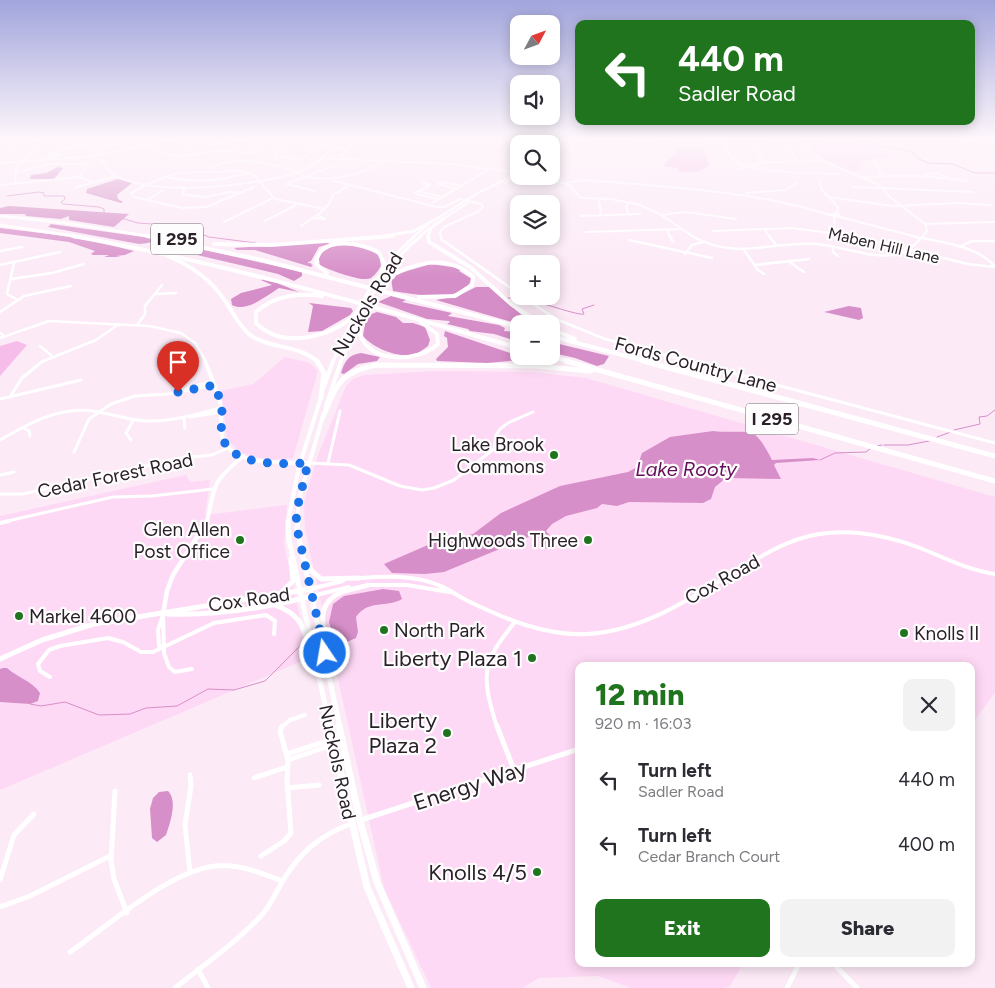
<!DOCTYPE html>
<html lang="en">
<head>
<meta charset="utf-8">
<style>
  :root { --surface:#fff; --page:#f2f2f3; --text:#2b2b33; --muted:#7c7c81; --accent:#20741e }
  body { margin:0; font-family:Figtree,sans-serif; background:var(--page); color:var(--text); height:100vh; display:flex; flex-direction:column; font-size:19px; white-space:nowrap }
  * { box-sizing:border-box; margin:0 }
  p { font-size:16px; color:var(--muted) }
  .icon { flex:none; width:28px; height:28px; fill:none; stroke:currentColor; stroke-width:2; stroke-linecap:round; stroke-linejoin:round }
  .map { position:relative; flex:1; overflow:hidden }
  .panel { position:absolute; left:575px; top:662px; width:400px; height:305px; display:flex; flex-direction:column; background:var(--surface); border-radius:10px; box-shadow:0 2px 12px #0003 }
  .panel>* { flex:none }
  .top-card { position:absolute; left:575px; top:20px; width:400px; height:105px; border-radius:10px; box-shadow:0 2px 12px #0003; background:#20741e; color:#fff; overflow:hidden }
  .needle { width:32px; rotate:49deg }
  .fabs { position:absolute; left:510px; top:15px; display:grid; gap:10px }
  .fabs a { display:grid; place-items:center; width:50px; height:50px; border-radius:10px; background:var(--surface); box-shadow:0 2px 12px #0003; font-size:25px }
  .pin { position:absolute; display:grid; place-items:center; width:42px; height:42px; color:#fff; margin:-51px -21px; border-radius:50% 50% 50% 0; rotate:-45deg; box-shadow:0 0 5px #0007 }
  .pin .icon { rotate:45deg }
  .me { position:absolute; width:55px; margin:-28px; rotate:348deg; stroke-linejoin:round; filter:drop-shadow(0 0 4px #0008) }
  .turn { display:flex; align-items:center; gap:18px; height:105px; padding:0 20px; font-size:22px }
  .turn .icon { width:65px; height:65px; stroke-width:2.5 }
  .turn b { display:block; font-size:35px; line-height:42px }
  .round { display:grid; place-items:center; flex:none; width:52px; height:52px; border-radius:10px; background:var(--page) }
  .head { display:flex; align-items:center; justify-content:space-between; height:85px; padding:0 20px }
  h1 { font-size:30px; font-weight:800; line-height:38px; color:var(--accent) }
  .primary-button { display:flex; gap:10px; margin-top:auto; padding:10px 20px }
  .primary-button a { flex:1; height:58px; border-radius:10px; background:var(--accent); color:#fff; font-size:20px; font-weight:800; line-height:58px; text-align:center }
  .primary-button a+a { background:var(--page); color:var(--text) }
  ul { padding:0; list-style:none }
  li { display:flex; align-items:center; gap:15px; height:65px; padding:0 20px }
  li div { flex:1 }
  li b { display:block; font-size:19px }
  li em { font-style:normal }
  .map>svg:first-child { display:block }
  .built { fill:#fed9f5 }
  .green { fill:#f6bcea }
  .forest { fill:#d68ec8 }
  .water { fill:#d78fc9 }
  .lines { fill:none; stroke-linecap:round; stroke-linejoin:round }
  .stream { stroke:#d78fc9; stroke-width:1 }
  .minor-far4 { stroke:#fff; stroke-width:2 }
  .minor-far3 { stroke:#fff; stroke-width:2.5 }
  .minor-far2 { stroke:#fff; stroke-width:3 }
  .minor-far1 { stroke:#fff; stroke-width:4 }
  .minor { stroke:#fff; stroke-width:5 }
  .tertiary-far3 { stroke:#fff; stroke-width:2 }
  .tertiary-far2 { stroke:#fff; stroke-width:2.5 }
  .tertiary-far1 { stroke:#fff; stroke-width:4 }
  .tertiary { stroke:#fff; stroke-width:4.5 }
  .secondary-far4 { stroke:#fff; stroke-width:2.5 }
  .secondary-far3 { stroke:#fff; stroke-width:3 }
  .secondary-far2 { stroke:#fff; stroke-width:4 }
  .secondary-far1 { stroke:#fff; stroke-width:5 }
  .secondary { stroke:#fff; stroke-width:7 }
  .motorway-far2 { stroke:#fff; stroke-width:3 }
  .motorway-far1 { stroke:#fff; stroke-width:4 }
  .motorway { stroke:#fff; stroke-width:5 }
  .route { stroke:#1a73e8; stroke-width:9; stroke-dasharray:0 16.2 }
  .poi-dot { fill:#20741e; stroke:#fdfdfd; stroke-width:2 }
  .labels { text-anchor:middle; stroke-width:4.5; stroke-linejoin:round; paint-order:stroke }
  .far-street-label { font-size:16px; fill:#2b2028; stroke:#fdfdfd }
  .shield { fill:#fdfdfd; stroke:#6a6268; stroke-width:1 }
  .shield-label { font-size:18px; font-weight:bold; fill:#2b2028 }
  .street-label { font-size:19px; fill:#2b2028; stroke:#fdfdfd }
  .poi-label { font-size:19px; fill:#2b2028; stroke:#fdfdfd; text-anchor:end }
  .water-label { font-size:20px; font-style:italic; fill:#650e5b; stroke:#fdfdfd }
  .near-poi-label { font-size:22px; fill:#2b2028; stroke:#fdfdfd; text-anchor:end }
  .near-street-label { font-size:22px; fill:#2b2028; stroke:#fdfdfd }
</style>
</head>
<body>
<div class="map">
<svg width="995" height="988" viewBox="0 0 995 988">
  <rect width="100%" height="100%" fill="#fceaf7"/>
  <path class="built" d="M803,140L860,144L895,151L887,158L859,161L861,169L849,173L818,158L807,148Z
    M285,357L310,363L318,371L293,458L274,460L250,456L239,451L227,439L221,391L253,384Z
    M434,371L531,372L586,378L995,497V693L971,725V666H579V964H743L730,986L724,988H632L598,976L539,978L522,988H431L384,888L305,529L304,502L318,455L346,386L353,379L364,375Z
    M186,475L190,482L210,480L205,515L287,505L284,544L309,658L0,790V516Z"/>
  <path class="green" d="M675,147L704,149L709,165C701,174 689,172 679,172L678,168L663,166L676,153Z
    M17,341L27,345L0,376V346Z"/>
  <path class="forest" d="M118,179L132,183L117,195L118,199L123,202L121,203L86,193L87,189Z
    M9,206L129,214L114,227L69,220V216L61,219L26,216L25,214H0V208Z
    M51,224L158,239L148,243L139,244L48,227Z
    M0,228L74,237L72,238L93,241L134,251L125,255L116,256L121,257H104L109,255H93L91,254L95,251L69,242L0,233Z
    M328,242L329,244L319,247L311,261L308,262L307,263L313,265L311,267L255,250H237L234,248Z
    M357,244L379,254L381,266C378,271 373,279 366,279C358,280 328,270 320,265L318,254L333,246Z
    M205,250L302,272V276L294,281L278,274L197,255Z
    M431,264L459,268L461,270L459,271L472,279C461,305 415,294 393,291L391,279H394L397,274Z
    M265,278L299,292L279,288C266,296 246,313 232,305L231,299L241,293L272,285L261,280Z
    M476,287H489L532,324H519L436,300L458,296Z
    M391,296L406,300L402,302L452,313L448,316L499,325L505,328L504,331L519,332V342L494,334L470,331L468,329L447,324L450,322L449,321L427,319L378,302Z
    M309,303L351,308L353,311L350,315L322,331L308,332L313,306Z
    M377,312L396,317L403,323H413L425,327L430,340L428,346C423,350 416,355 410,355C395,357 372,347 363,336L365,323L369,315Z
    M445,331L519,356L531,359L487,363L437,361L436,359L448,347L447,338L444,336Z
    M551,342L609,356L604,364L597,366L575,358L553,353L551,352Z
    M361,353L380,357L377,361L358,364L344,374L341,373C345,361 348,355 361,353Z"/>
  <path class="water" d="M58,167L63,168L54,179H30L31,175L46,173Z
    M849,306L861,308L863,318L859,320L824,312Z
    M713,431C752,435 752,421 772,460L813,458L820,460L776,463L774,465L781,479L726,478L715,487L711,499L703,503L629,502L617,506L602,504L597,508L566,516L552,524L546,531L553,539L554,546L546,549L542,545V538L531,536L444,572L425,574L392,573L384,564L437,541L473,534L501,513L560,486L628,472L637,467L642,453L670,437Z
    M383,589L399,591L402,599C388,608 368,599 356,617L358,632L356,638L342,644L335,643L329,622L333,604L344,596Z
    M3,668H7C18,678 31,680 40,693L38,701L30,704L0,702V669Z
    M168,791C178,801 170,823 166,835L157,842L152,838L150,809L153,798L159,792Z"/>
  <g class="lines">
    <path class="stream" d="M863,138L870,143L913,152L917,158L928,163L953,164L975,173H995
      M7,196L39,192L44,193V196H64L65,199L61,202L63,204L99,207L104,209V213L138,223L180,226L209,237L256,243
      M259,248L311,264
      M320,264L371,278
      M395,284L456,292
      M466,295L496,297
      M508,298L522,299
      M530,300C540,302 579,316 584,314L582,309L594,305
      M954,430L980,424L979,417L987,416L995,410
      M937,437L951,432
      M884,445H908L929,441
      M877,446L882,445
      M820,460L835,453L866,452L870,449
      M30,704L41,706L65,702L99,715L130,714L146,708L177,706L208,689L234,690L265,681L301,645"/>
    <path class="minor-far4" d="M142,138L144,139
      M621,138L652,141L630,138
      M724,138C726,144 728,155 733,159C747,174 817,173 839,174
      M0,139L2,138
      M173,139L191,150L193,154
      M673,140L725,143
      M292,143L319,146L300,160L275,155L284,144Z
      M205,144L267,138
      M753,144L756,151L766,161
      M82,145L95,148L101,153
      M11,146L40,139
      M258,147L263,148L256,153H249Z
      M787,148L798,162
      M97,149L112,145
      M347,149L319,146L348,148
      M156,151C176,161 200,152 221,151C230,151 240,152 249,153
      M55,153L62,155L48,157L51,154L95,138
      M340,156L360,139
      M873,160L882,175
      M87,164L80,177L91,182
      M736,170L765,162L823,161
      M206,171C231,151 280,164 306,177
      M16,173L49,164H87
      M164,176C192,184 220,181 248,173
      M305,177C327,181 362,177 380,162
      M927,177L926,174L938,173L948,178
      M861,178C896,174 933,176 968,181
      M334,181L437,207H444L460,199L481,204L483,207L479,211L444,227L440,232L441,237
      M15,182L16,169L39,147L40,138
      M564,183L584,180C667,187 750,190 830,215
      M819,183L822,190L838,207L837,214
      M145,184L137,190L147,185
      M147,184L177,173L241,171L254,175L275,199L325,209
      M0,185L80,177
      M854,187L973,192
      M74,188L116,176
      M185,188L182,194L205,197L230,192L242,193
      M458,189L438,184L443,182L462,186
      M137,190L131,193L134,197L182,208L206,207L254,187
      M315,191L286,184L333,166
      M419,191L441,197
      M415,193L430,185L423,183
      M746,193L786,190L797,183
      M416,194L437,199
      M828,197L893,206L958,203L991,205
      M148,200L163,190
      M599,200L601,215
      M432,203L490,169
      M834,214L839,215L840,217L830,215Z
      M629,215L626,207L630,202
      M661,215L686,212L736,219
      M581,216L640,214
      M834,217L835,232
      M840,217L917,237
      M312,218L325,219L318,215
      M265,221L296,205
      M224,222L273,198
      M925,224L995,222
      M301,226L320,213L329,204L333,195L348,186
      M764,229L770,237
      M667,230L670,237
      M713,231L792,228L860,237
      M586,232L682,229"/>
    <path class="minor-far3" d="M441,236V239L519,294
      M670,236L673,242
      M769,236L776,245
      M854,236L968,264L995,267
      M912,236C938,242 978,245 995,267
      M629,240L712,258
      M833,246V252L838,256
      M959,247L972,241H995
      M744,250L758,270L764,274
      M0,251L22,247
      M685,254L692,245L703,242
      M788,261L804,272
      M14,263L7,294L16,299
      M0,265L60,252
      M754,265L809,259
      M11,279L52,273L84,264
      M156,294L176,293
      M521,296L556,319L605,339L692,362
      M0,312L24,296L71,286
      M137,325L145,314V306L162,285
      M0,333L4,336
      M40,346L51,355
      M41,362L96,340L119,324"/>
    <path class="minor-far2" d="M687,361L995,443
      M182,390L213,381
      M10,397L22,378L43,361
      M0,399L81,380
      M190,417L222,412
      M184,418L185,428
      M24,428L29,431L30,436
      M0,440C28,424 59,406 93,411C111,414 128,420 146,421C172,422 196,414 221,408
      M131,440L126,433L133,421
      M74,452L89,419L111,404L135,396L168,394L215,385
      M309,463L349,465L400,486L422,490L434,488L454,480L494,449L496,435L500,429L508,423L533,412
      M328,463L340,411
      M0,475L14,472
      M0,494H23L182,458L212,455L228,448
      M3,522L113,497L152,496L213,489"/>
    <path class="minor-far1" d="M0,523L9,521
      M360,578C386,576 414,575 438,585C449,589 458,596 468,601C505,619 545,636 587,634C647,631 698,593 748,564C773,549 799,535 828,533C860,530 891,537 920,548C945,558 968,570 995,574
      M368,585H407L449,592
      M310,589L343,581
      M312,596L349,587
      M163,614L164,653L169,667L175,672L192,669
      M162,647L159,646L158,630L163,615
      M50,677L40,671L38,664L49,650L60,646L108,638L123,642L141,652H153L214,623L266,615L275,621L274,634
      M282,727L290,720L305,715
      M497,727C481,676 481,663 515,622"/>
    <path class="minor" d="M497,726L514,770
      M287,754L333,739
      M288,760L335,744
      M190,775L191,786L185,825L190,873
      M254,778L287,767
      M287,788L319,785
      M115,791L111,861L114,879L127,913
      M361,820L579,749
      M261,856L284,841L291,833L287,781L288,760L280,731L282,726
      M0,880L14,835L34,814
      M0,907L30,896L110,856
      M70,952C108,926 169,871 215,866C237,863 261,873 282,881
      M834,964L857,988
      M198,969L208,988
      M175,988C204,965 234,944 260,917C270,907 275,894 282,882C300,852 320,835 353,823
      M787,988L799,964"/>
    <path class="tertiary-far3" d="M754,138L804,142L811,152L822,160L879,185L890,197L925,224L927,231L922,237
      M99,153H103L104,154L95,155Z
      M104,154L175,138
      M321,158L452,164L519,173
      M101,160C105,164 109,171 113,174C151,198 261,186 301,171C318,165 330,150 343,138
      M0,163L96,156
      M544,176L570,186L581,198L611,199L640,205L658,213L694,237"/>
    <path class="tertiary-far2" d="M692,236C736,261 770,241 816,244C843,246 871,260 899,254C909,251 917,243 923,236
      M0,338L49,321L149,326L181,333L195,343L206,362"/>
    <path class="tertiary-far1" d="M205,361C210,374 216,388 220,401C222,412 220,425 222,436C229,467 284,462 308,463
      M207,522C215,484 212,483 242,457"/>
    <path class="tertiary" d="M163,614L167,591L173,575L207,521"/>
    <path class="secondary-far4" d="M522,138V144
      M526,144L527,138
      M505,183L519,175
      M438,218L476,194L510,177L519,169
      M440,221L469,202
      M413,237L429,224
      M419,237L434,225"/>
    <path class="secondary-far3" d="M333,362C352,317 377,268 415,236
      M341,362C357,318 383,266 421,236"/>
    <path class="secondary-far2" d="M324,387L333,361
      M326,406L341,361
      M288,522L299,467L322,394
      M297,522L299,499L323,416"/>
    <path class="secondary-far1" d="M288,521L289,540L330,727
      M298,521L297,529L340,727
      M306,561L311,570L321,579L359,578
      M281,593L293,581L291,559
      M275,605C302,615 303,627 311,652
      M167,614C216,616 265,608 312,596
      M0,659L42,640L94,624L310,589
      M329,661C327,636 310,605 342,592C350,589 359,588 368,585"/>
    <path class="secondary" d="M330,726L367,887L411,988
      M339,726L360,821L377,882L423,988"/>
    <path class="motorway-far2" d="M0,216L66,223L154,237
      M0,225L80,237
      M379,237L414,231L440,217
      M428,237L431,228L443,219"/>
    <path class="motorway-far1" d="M73,236C224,263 371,306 519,348
      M147,236L262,260L519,327
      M428,236L429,242L470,267L511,304L541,324
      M214,244L271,245L393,236
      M168,256C192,266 211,279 225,301C233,312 239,326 250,335C270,349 301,345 318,362
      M327,273L316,264C318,235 362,242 379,253L384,263L380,277
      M383,281C410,263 447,252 473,277L472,285L455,296L419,297
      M322,296C298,293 275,295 256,312V323C284,351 332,336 358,313
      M363,315C362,321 358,329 360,334C370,365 419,362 438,344L437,334L422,323
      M551,329L575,339
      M551,336L648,362
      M549,356L571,362"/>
    <path class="motorway" d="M317,361L324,373L321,398
      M566,361L995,481
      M643,361L995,456
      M323,417C337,384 339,373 376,365L535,366L591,371"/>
  </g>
  <linearGradient id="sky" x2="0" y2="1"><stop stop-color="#a1a5dc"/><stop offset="0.5" stop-color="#fef6fb"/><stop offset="1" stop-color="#fef6fb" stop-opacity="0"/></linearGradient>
  <rect width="995" height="277" fill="url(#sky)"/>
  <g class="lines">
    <path class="route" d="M178,392L215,385C218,394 221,402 222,412C222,420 220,431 223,439C233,467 284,464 308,463L297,509L296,524L325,653"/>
  </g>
  <g class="poi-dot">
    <circle cx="554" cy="455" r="5"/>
    <circle cx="240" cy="540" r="5"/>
    <circle cx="588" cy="540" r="5"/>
    <circle cx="19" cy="616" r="5"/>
    <circle cx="384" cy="630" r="5"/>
    <circle cx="904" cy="633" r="5"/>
    <circle cx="532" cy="658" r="5"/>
    <circle cx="447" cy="733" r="5"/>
    <circle cx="537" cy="872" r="5"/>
  </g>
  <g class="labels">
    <g class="far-street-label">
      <text transform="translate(884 245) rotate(13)" y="6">Maben Hill Lane</text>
    </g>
    <g class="shield">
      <rect x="151" y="223.5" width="52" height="31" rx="4"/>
      <rect x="746" y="403.5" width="52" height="31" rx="4"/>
    </g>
    <g class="shield-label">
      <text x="177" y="245">I 295</text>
      <text x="772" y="425">I 295</text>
    </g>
    <g class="street-label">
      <text transform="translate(367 304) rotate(-59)" y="7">Nuckols Road</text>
      <text transform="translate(696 364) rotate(15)" y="7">Fords Country Lane</text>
      <text transform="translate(115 475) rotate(-12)" y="7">Cedar Forest Road</text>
      <text transform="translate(722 579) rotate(-29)" y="7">Cox Road</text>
      <text transform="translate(249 599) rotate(-8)" y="7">Cox Road</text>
      <text transform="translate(338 762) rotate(78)" y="7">Nuckols Road</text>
    </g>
    <g class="poi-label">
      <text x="544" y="451">Lake Brook<tspan x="544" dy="22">Commons</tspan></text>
      <text x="230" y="536">Glen Allen<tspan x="230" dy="22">Post Office</tspan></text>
      <text x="578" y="547">Highwoods Three</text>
      <text x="29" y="623" text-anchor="start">Markel 4600</text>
      <text x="394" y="637" text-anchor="start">North Park</text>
      <text x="914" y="640" text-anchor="start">Knolls II</text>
    </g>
    <g class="water-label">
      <text x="686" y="476">Lake Rooty</text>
    </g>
    <g class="near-poi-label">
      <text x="522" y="666">Liberty Plaza 1</text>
      <text x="437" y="728">Liberty<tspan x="437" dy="25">Plaza 2</tspan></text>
      <text x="527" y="880">Knolls 4/5</text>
    </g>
    <g class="near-street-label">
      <text transform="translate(470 785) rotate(-18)" y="8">Energy Way</text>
    </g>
  </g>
</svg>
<div class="fabs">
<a><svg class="needle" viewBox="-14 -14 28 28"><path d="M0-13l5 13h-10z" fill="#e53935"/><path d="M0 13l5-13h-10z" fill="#7c7c81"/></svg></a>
<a><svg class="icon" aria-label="sound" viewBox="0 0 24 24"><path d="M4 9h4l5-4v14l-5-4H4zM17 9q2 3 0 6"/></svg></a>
<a><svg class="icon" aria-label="search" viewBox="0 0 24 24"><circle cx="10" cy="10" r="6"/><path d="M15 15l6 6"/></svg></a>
<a><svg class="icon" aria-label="layers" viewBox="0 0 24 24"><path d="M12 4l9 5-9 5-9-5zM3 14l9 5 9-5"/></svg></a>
<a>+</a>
<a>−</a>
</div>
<div class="pin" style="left:178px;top:392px;background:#d93025"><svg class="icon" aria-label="arrive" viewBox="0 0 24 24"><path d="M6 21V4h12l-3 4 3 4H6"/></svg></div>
<svg class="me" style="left:325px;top:653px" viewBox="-20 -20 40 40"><circle r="17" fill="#1a73e8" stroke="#fff" stroke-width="3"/><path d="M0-11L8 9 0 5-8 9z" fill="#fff"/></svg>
<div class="top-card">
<div class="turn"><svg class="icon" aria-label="left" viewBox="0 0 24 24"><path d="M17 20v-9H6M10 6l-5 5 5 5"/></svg><div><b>440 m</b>Sadler Road</div></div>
</div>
<section class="panel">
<div class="head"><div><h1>12 min</h1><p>920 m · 16:03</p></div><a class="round"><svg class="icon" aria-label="close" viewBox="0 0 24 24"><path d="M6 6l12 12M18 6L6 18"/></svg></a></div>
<ul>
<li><svg class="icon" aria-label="left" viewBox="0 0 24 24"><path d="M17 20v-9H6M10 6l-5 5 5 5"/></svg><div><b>Turn left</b><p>Sadler Road</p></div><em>440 m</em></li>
<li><svg class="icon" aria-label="left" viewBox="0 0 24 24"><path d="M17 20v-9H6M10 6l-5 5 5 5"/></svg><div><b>Turn left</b><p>Cedar Branch Court</p></div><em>400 m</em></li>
</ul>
<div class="primary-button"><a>Exit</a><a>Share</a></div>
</section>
</div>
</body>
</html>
